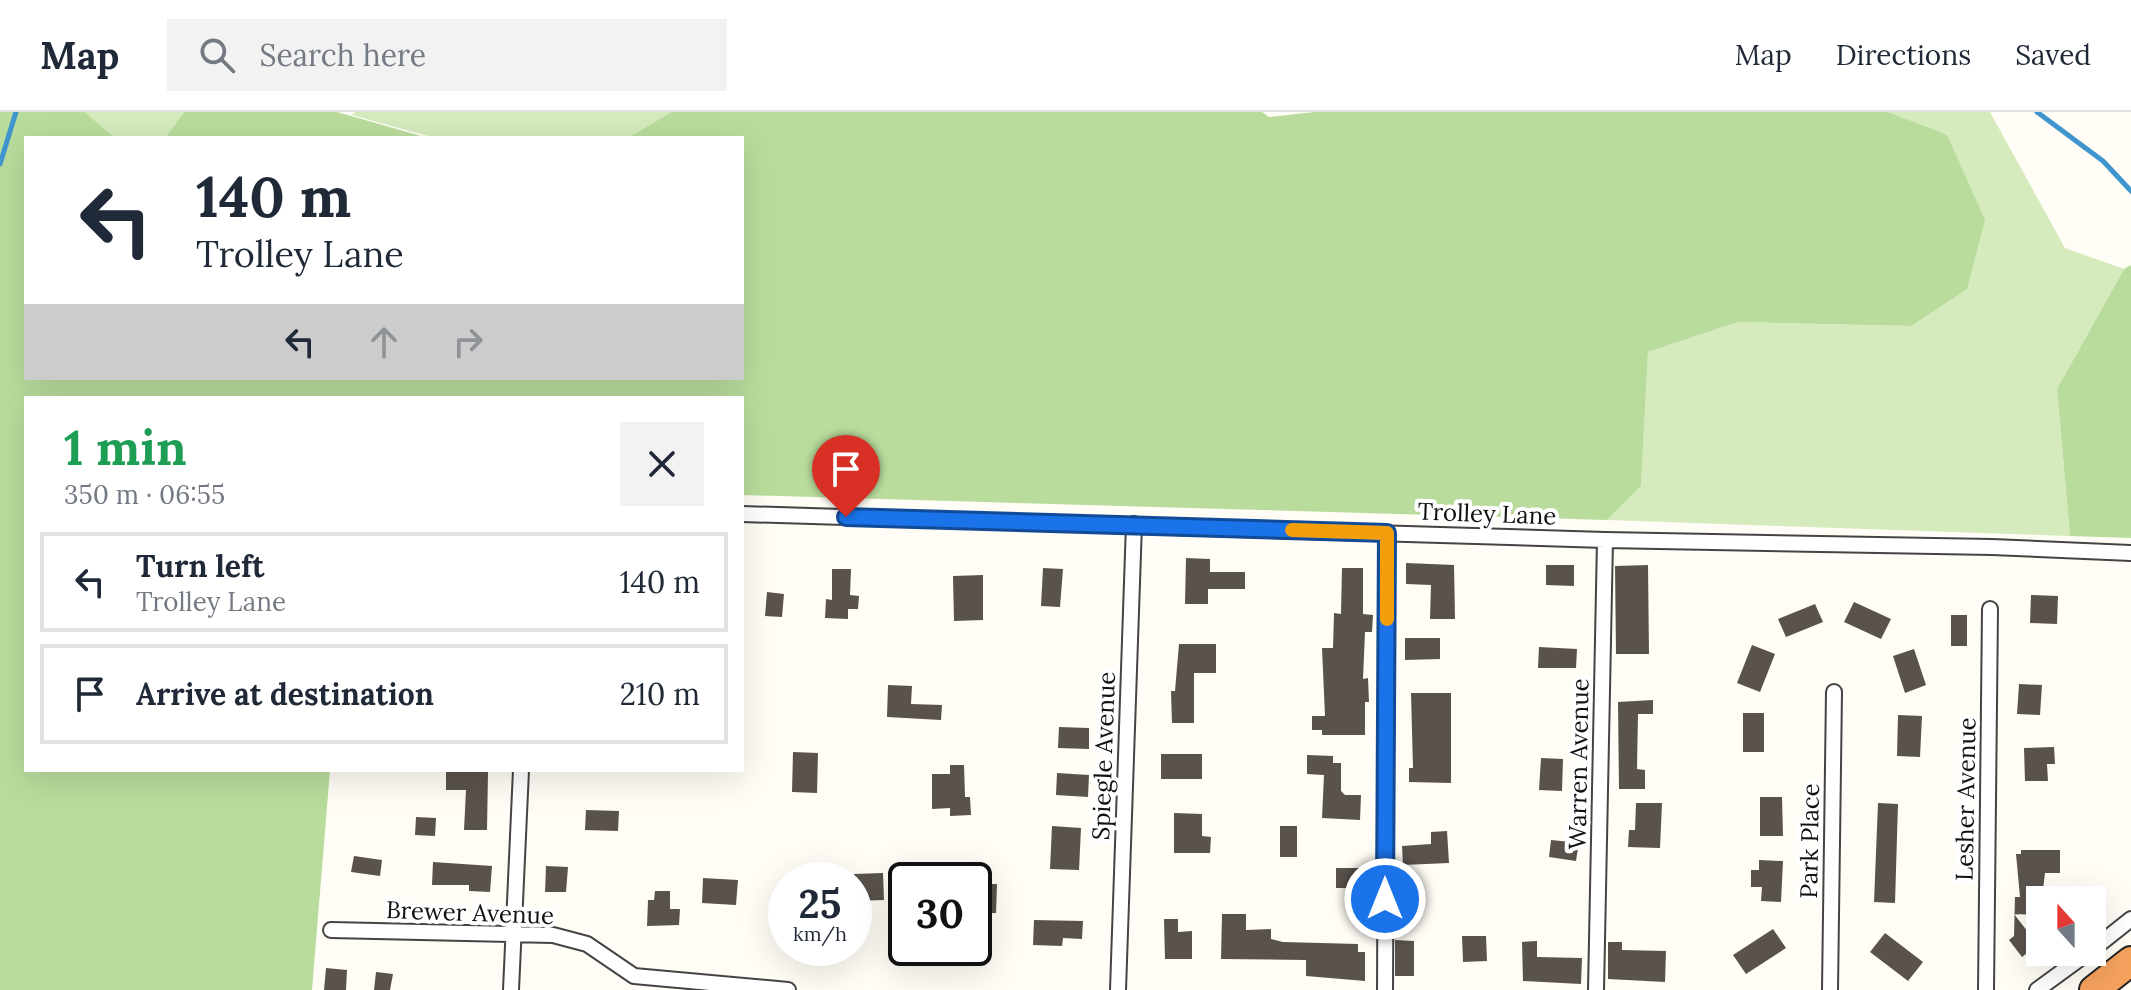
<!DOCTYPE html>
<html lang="en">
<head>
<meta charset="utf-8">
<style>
  :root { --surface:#fff; --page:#f2f2f3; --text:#1f2937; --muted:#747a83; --line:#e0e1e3 }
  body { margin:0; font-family:Lora,serif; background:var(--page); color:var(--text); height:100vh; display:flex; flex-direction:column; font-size:30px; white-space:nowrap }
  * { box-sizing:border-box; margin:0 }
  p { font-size:26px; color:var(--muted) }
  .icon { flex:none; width:44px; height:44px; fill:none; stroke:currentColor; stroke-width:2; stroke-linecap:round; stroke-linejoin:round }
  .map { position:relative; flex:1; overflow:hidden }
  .panel { position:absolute; left:24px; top:284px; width:720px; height:376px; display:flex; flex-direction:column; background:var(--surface); border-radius:0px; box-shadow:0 8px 32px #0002 }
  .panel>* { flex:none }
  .banner { position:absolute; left:24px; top:24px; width:720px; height:244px; border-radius:0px; box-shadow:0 8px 32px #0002; background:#fff; color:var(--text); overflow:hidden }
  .needle { width:52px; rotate:339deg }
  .tools { position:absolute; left:2026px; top:774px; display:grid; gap:16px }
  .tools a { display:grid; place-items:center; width:80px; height:80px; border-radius:0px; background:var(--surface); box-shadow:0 8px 32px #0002; font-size:40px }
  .speed { position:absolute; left:768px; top:750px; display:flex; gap:16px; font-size:40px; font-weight:700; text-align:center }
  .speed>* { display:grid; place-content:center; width:104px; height:104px; border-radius:50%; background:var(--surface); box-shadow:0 8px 32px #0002; line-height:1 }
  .speed small { font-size:20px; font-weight:400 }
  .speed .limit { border:4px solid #111; border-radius:12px; background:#fff; color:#111 }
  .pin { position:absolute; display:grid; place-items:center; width:68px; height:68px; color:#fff; margin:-82px -34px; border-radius:50% 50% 50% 0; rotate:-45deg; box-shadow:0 0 8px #0007 }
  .pin .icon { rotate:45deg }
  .me { position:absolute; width:88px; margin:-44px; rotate:0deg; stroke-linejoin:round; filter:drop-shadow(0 0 6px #0008) }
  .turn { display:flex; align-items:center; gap:28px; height:168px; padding:0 40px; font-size:36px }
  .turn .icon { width:104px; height:104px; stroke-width:2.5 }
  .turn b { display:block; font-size:56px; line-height:68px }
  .lanes { display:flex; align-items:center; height:76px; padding:0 40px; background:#0003; justify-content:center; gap:40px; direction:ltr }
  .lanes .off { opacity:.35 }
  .round { display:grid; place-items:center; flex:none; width:84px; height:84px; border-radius:0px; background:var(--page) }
  .headline { display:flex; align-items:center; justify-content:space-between; height:136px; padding:0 40px }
  h1 { font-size:48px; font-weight:700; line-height:60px; color:#1e9e55 }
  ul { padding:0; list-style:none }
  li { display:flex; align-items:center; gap:24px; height:100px; margin:0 16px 12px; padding:0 24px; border:4px solid var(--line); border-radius:0px }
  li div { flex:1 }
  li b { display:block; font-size:30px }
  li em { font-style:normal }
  header { display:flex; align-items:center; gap:48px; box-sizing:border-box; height:112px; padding:0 40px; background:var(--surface); border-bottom:2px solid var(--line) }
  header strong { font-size:38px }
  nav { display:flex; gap:44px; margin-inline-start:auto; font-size:28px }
  .search { width:560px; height:72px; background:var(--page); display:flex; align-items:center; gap:20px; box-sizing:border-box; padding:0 28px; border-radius:0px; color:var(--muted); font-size:30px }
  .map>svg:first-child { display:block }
  .green { fill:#d5ebbd }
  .forest { fill:#b9dc9c }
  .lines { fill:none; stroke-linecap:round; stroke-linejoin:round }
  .stream { stroke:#3f96cf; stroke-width:5 }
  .building { fill:#5a524d }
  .minor-casing { stroke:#444; stroke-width:18 }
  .motorway-casing { stroke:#222; stroke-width:32 }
  .minor { stroke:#fff; stroke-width:14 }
  .motorway { stroke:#f5a25d; stroke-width:28 }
  .route-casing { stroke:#114b97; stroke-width:20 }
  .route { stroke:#1a73e8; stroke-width:14 }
  .slow { stroke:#f59e0b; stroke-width:14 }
  .labels { text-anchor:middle; stroke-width:8; stroke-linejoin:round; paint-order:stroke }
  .street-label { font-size:24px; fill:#111; stroke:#fff }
</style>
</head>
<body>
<header>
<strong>Map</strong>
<div class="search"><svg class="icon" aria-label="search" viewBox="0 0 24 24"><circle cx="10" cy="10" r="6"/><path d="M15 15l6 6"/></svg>Search here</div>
<nav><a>Map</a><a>Directions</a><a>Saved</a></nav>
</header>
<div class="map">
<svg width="2131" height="878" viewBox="0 0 2131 878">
  <rect width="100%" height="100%" fill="#fffdf5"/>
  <path class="green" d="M85,0H184L165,26H115Z
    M355,0H671L628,26H435L352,3Z
    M1888,0H1990L2065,136L2124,157L2057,277L2070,424L1607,408L1641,374L1648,240L1738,210L1910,214L1947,24Z"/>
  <path class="forest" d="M0,0H85L115,26H26V266H742V26H628L671,0H1262L1269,5L1314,0H1888L1947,23L1985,108L1967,177L1911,214L1738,210L1648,240L1641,374L1607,408L742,383V286H26V658H330L312,878H0Z
    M184,0H337L428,26H165Z
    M2131,153V426L2070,424L2057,277L2124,157Z"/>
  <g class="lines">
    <path class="stream" d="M2037,0L2103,49L2131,79
      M0,52L16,0"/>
  </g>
  <path class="building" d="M1186,446L1210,447V460H1245V477H1208V492H1185Z
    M1406,451L1454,453L1455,507H1430L1431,473L1406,472Z
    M1546,453H1574V474L1546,473Z
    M1648,453L1649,542H1616L1615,454Z
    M1043,456L1063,457L1060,495L1041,494Z
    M1342,456H1363V502L1373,503L1372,520H1365L1363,567L1368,566L1369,590H1365V623H1322V618H1312V604H1325L1322,536H1333L1334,501L1341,502Z
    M832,457H851L850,483L859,484L858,497H848V507L825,506L826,487L832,488Z
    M983,463V508L954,509L953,464Z
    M767,480L784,482L782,505L765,504Z
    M2031,483L2058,484L2057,512L2030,511Z
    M1854,490L1891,507L1881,527L1844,510Z
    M1815,492L1823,510L1786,525L1778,507Z
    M1951,503H1967V534H1951Z
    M1405,526H1440V547L1405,548Z
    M1179,532H1216V561H1194V611H1172L1171,579H1175Z
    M1752,533L1775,542L1760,580L1737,571Z
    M1539,535L1577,537L1576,556H1538Z
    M1914,537L1926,573L1905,581L1893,544Z
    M2019,572L2042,573L2040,603L2017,602Z
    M888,573L912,574L911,592L942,593L941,608L887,605Z
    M1411,581H1451V671L1409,670V656H1413Z
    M1653,588V602H1638L1637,657L1645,658V677H1619L1618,590Z
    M1743,601H1764V640H1743Z
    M1898,603L1922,604L1920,645L1897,644Z
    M1059,615L1089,616V637L1058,636Z
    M2054,635L2055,652H2047L2048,669H2025L2024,636Z
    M793,640L818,641L817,681L792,680Z
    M1161,642H1202V667H1161Z
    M1307,643L1333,644V651H1341V679L1345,683H1361L1360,708L1322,706L1324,663L1307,662Z
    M1541,646L1563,647L1562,679L1539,678Z
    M950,653H964L965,685H970L971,703L950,704V696L932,697V662H950Z
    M446,658L488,660L487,718H464L466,678H446Z
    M1057,661L1089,663L1088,685L1056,683Z
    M1760,685H1782L1783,724H1760Z
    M1636,691H1662L1660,736L1628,735L1629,718H1635Z
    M1878,691L1898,692L1895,791L1874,790Z
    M586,698L619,699L618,719L585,718Z
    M1174,701L1202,702V724L1211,725L1210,741H1174Z
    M416,705L436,706L435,724L415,723Z
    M1052,714L1081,716L1079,758L1050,757Z
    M1280,714H1297V745H1280Z
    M1447,719L1449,751L1403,753L1402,734L1431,732V720Z
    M1551,728L1571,730V735L1578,736L1576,749L1549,745Z
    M2021,738H2060V761H2045L2040,803L2014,802L2038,833L2022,845L2009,828L2014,824L2015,785H2020L2016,742H2021Z
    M354,744L382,748L380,764L351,760Z
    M1759,748L1783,749L1781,790L1761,789L1762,775H1751V758H1759Z
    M433,750L492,754L490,780L469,779V773H432Z
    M546,754L568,755L566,780H545Z
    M1336,756H1359V776H1336Z
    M883,761L884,788L854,789V762Z
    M703,766L738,768L736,793L702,791Z
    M974,772H997L996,801H974Z
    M655,779H670V797H680L679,813L647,814L648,788H654Z
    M1222,802H1246V818L1271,817V827L1283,830L1358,832V840H1365V869L1306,864V848L1221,847Z
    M1164,807H1178V820L1192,819V847H1165Z
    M1034,808L1083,809L1082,827L1063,826L1062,834L1033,833Z
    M1773,817L1786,836L1746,862L1733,843Z
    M1885,821L1923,850L1908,869L1870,840Z
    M1462,824H1486L1487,849L1463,850Z
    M1395,828L1414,829V864H1395Z
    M1537,829V845L1582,846L1581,872L1523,869L1522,830Z
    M1608,830H1622V838L1666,839L1665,870L1608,867Z
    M326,856L347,858L346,878H324Z
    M376,860L393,862L390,878H374Z"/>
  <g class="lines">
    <defs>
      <path id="minor" d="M742,402L1605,428L1992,435L2131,441
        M331,818L553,823L587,832L634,864L788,878
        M2092,838L2131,807
        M511,878L521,658
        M1118,878L1134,412
        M1385,878L1387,421
        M1596,878L1605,428
        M1830,878L1834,580
        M1986,878L1990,497
        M2037,878L2089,840"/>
      <path id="motorway" d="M2094,878L2131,849"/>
    </defs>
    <use href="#minor" class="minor-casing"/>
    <use href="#motorway" class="motorway-casing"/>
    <use href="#minor" class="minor"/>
    <use href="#motorway" class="motorway"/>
  </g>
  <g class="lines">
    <defs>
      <path id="route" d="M846,405L1387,421L1385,787"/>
    </defs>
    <use href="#route" class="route-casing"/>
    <use href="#route" class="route"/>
    <path class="slow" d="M1292,418L1387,421V507"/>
  </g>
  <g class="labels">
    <g class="street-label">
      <text transform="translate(1487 402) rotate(2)" y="8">Trolley Lane</text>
      <text transform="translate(1104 644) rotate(-88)" y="8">Spiegle Avenue</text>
      <text transform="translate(1579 652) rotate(-89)" y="8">Warren Avenue</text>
      <text transform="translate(1966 687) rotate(-89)" y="8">Lesher Avenue</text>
      <text transform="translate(1810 729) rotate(-89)" y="8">Park Place</text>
      <text transform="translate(470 801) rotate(2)" y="8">Brewer Avenue</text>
    </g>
  </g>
</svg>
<div class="tools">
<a><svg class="needle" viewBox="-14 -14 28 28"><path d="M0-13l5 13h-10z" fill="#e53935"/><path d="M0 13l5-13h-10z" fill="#747a83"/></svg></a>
</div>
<div class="speed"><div>25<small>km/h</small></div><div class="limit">30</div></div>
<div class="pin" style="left:846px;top:405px;background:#d93025"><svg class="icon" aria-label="arrive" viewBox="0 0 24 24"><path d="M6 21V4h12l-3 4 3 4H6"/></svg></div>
<svg class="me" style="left:1385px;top:787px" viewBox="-20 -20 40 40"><circle r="17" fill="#1a73e8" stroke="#fff" stroke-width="3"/><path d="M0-11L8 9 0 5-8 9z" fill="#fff"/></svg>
<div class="banner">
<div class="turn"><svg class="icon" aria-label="left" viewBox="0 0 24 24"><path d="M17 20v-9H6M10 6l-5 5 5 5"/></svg><div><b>140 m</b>Trolley Lane</div></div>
<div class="lanes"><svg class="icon" aria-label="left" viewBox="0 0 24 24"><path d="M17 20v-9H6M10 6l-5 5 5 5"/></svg><svg class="icon off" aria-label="ahead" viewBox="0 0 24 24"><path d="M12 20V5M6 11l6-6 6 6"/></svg><svg class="icon off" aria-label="right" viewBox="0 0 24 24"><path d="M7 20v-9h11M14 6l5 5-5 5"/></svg></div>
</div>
<section class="panel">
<div class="headline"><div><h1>1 min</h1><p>350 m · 06:55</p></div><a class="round"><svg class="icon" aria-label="close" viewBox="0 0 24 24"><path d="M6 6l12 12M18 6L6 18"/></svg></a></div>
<ul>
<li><svg class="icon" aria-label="left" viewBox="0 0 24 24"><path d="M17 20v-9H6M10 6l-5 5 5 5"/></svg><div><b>Turn left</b><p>Trolley Lane</p></div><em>140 m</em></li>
<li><svg class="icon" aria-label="arrive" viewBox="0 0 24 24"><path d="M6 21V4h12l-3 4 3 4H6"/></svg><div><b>Arrive at destination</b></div><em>210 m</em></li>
</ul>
</section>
</div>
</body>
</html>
